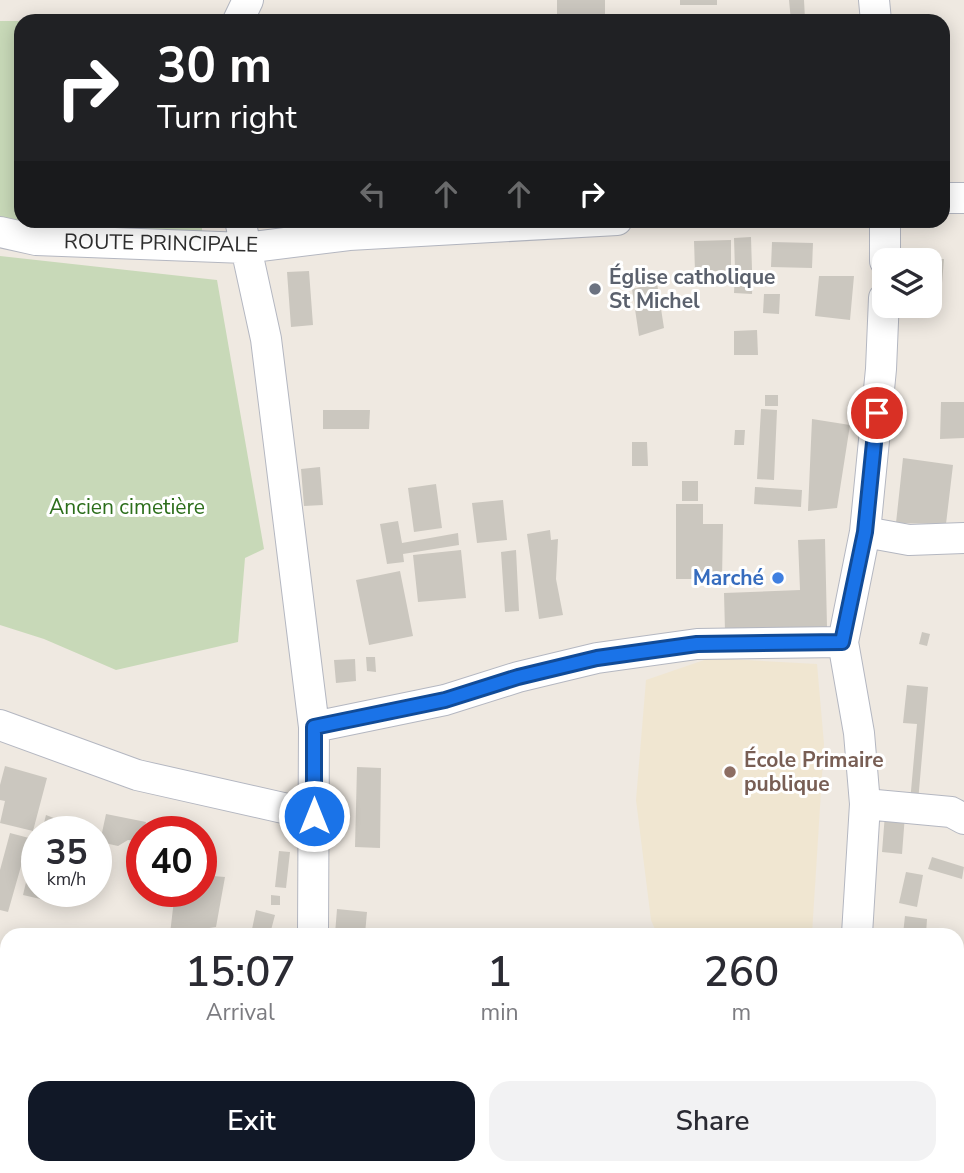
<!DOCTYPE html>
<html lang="en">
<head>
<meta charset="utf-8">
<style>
  :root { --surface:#fff; --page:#f2f2f3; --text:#2b2b33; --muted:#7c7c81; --accent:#111827 }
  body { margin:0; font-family:"Nunito Sans",sans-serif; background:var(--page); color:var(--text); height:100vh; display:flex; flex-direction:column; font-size:26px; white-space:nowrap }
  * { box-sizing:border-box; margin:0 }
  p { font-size:23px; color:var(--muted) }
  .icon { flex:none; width:38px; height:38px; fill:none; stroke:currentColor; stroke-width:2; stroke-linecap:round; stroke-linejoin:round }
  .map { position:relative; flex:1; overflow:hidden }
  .side { position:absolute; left:0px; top:928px; width:964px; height:247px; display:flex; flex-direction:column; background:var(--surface); border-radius:21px 21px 0 0; box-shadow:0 4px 18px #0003 }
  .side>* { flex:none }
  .hud { position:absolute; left:14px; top:14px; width:936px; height:214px; border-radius:21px; box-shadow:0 4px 18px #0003; background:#202124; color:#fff; overflow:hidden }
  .buttons { position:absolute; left:872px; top:248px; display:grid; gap:14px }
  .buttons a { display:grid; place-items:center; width:70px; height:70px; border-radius:14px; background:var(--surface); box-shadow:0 4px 18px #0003; font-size:35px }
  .speed { position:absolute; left:21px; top:816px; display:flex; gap:14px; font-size:35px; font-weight:700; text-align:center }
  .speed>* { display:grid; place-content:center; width:91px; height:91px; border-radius:50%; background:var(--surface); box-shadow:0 4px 18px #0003; line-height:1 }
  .speed small { font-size:18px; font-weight:400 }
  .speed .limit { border:10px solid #d22; background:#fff; color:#111 }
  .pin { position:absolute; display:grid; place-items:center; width:60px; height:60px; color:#fff; margin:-30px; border:4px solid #fff; border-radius:50%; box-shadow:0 2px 7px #0007 }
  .me { position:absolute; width:77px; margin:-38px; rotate:0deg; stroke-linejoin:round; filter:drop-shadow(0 0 5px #0008) }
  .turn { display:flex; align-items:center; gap:24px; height:147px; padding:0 28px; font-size:32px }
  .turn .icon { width:91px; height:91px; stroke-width:2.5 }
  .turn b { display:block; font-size:49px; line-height:60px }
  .lanes { display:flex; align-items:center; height:66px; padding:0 28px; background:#0003; justify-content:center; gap:35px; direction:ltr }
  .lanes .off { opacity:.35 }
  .eta { display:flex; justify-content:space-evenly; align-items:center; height:119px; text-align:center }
  .eta b { font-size:42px; font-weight:600; line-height:49px }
  .button { display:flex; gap:14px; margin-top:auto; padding:14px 28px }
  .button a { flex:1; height:80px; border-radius:21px; background:var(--accent); color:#fff; font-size:28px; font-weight:600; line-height:80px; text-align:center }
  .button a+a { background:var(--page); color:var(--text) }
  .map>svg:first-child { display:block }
  .education { fill:#f0e6d1 }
  .cemetery { fill:#c8d9b8 }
  .building { fill:#cbc7bf }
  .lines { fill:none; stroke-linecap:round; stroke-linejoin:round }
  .minor-casing { stroke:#b4b7c1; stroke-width:32 }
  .minor { stroke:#fff; stroke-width:30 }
  .route-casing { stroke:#114b97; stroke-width:18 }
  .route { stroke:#1a73e8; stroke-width:12 }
  .worship-dot { fill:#6b7280; stroke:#fff; stroke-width:2.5 }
  .shop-dot { fill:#3f7fe0; stroke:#fff; stroke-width:2.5 }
  .education-dot { fill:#8d6e63; stroke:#fff; stroke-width:2.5 }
  .labels { text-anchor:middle; stroke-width:6; stroke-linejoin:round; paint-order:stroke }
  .street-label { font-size:21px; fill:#2e2e2e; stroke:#fff }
  .worship-label { font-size:21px; font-weight:bold; fill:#5b616d; stroke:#fff; text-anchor:start }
  .park-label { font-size:21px; fill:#2c6e1b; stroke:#fff }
  .shop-label { font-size:21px; font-weight:bold; fill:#366cbe; stroke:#fff; text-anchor:end }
  .education-label { font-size:21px; font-weight:bold; fill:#785e54; stroke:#fff; text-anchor:start }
</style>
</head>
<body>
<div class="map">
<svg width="964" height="1173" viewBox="0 0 964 1173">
  <rect width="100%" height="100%" fill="#efe9e1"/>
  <path class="education" d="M710,658L817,664L824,744L812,934H657L651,920L636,800L646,680Z"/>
  <path class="cemetery" d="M0,21H24H21V220L202,221V238L0,221Z
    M0,256L217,280L264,549L245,558L238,642L116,670L44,639L0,625Z"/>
  <path class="building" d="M557,0H605V21H557Z
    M680,0H717V5H680Z
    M789,0H804L805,19L791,21Z
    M751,237L752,270H735L734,238Z
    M731,240V271H695L694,241Z
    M772,242L813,243L812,268L771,267Z
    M929,259H944L940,307H929Z
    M309,271L313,325L291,327L287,272Z
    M735,272L753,273L752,294L734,293Z
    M819,276H854L850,320L815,316Z
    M657,283L664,328L639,336L632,289Z
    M764,294H780L779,314L763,313Z
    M757,330L758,355H734V331Z
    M765,395H778V406H765Z
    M941,402H964V438L940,439Z
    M761,409L777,410L774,480L757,479Z
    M323,410H370L369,429H323Z
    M812,419L850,425L837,508L808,511Z
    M735,430H745L744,445H734Z
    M632,442H647L648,466H632Z
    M903,458L953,465L946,524L896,523Z
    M320,467L323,505L304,506L301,469Z
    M682,481H698V501H682Z
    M436,484L442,528L414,532L408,488Z
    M755,487L802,490L801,507L754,504Z
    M503,500L507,540L477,543L472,503Z
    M676,504H703V524H723L722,579H676Z
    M398,521L402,543L458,533L459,545L403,554L404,562L387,564L380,524Z
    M550,530L551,540L558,539L556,579L563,615L539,619L527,534Z
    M825,539L827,627L725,631L724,593L800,590L798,540Z
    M461,550L466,598L418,602L413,555Z
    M516,550L519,611L505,612L501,552Z
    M400,571L413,636L369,645L356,580Z
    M922,632L930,634L927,646L919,644Z
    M366,657H375L376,672L367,671Z
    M355,659L356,681L336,683L334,660Z
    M907,685L928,687L918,802H910L917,724L903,723Z
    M5,766L47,778L33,831L0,823L5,801L0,800V785Z
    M357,767L381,768L380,848L355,847Z
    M106,814L146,822L142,841L128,840L118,846L100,842Z
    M885,814L905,815L902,854L882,852Z
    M46,815L64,822L62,831H42Z
    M10,833L29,838L8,912L0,910V870Z
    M36,840L37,891H52L49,901L23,895Z
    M279,851L290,852L286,888L275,887Z
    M932,857L964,867L962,879L928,869Z
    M906,872L923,875L917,907L899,903Z
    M201,875L225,877L216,927L170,934L175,891H201Z
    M59,891H72L69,905L56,902Z
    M271,895L280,896V905H271Z
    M337,909L367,912L365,934H335Z
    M256,910L275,915L270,934H251Z
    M905,916L927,919L926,934H903Z
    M957,955L964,957V971L957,969Z
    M957,1016L964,1017V1061L957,1059Z
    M0,1106L7,1107V1134L0,1132Z
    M0,1143L7,1147V1165L0,1162Z"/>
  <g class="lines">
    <defs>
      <path id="minor" d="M874,0L876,21
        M238,21L248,0
        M943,198H964
        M240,220L266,339L314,727L313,934
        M0,232L36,240L245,248L349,235L617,220
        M885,261V220
        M865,532L909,540L964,538
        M0,725L137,775L314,815
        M314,727L445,700L518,677L597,658L697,644L843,642
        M865,804L951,812L964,819
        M857,934L865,804L859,733L843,642L865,532L881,369L884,298
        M0,998L7,1001
        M388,1167L393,1173
        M836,1173V1167"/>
    </defs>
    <use href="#minor" class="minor-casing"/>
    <use href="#minor" class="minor"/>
  </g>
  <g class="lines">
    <defs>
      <path id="route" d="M314,816V727L445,700L518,677L597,658L697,644L842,642L865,532L877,413"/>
    </defs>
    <use href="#route" class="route-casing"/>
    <use href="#route" class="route"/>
  </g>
  <circle class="worship-dot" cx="595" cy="289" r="7"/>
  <circle class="shop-dot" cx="778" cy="578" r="7"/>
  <circle class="education-dot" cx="730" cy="772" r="7"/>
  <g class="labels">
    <g class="street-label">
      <text transform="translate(161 243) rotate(1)" y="7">ROUTE PRINCIPALE</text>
    </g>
    <g class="worship-label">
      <text x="609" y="284">Église catholique<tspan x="609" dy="24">St Michel</tspan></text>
    </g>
    <g class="park-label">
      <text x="127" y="514">Ancien cimetière</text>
    </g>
    <g class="shop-label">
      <text x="764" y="585">Marché</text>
    </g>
    <g class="education-label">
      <text x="744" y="767">École Primaire<tspan x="744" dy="24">publique</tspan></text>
    </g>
  </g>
</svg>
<div class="buttons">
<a><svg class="icon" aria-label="layers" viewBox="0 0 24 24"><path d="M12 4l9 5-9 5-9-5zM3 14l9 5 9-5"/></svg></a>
</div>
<div class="speed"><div>35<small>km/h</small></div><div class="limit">40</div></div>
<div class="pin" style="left:877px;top:413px;background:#d93025"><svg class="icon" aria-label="arrive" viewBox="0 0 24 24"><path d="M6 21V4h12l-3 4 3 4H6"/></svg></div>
<svg class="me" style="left:314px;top:816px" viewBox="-20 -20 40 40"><circle r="17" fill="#1a73e8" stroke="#fff" stroke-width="3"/><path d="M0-11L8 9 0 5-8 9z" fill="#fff"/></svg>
<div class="hud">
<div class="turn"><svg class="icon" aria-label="right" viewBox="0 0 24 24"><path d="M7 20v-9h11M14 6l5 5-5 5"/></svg><div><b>30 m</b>Turn right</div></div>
<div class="lanes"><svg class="icon off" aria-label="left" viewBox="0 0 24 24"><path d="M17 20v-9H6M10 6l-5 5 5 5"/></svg><svg class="icon off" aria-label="ahead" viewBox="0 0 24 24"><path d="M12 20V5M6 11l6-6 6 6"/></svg><svg class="icon off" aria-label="ahead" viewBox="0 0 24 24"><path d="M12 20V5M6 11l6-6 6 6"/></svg><svg class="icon" aria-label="right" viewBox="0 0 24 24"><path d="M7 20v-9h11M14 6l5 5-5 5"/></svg></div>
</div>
<section class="side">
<div class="eta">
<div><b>15:07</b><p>Arrival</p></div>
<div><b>1</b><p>min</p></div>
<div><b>260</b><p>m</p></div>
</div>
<div class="button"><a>Exit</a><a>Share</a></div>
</section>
</div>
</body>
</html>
